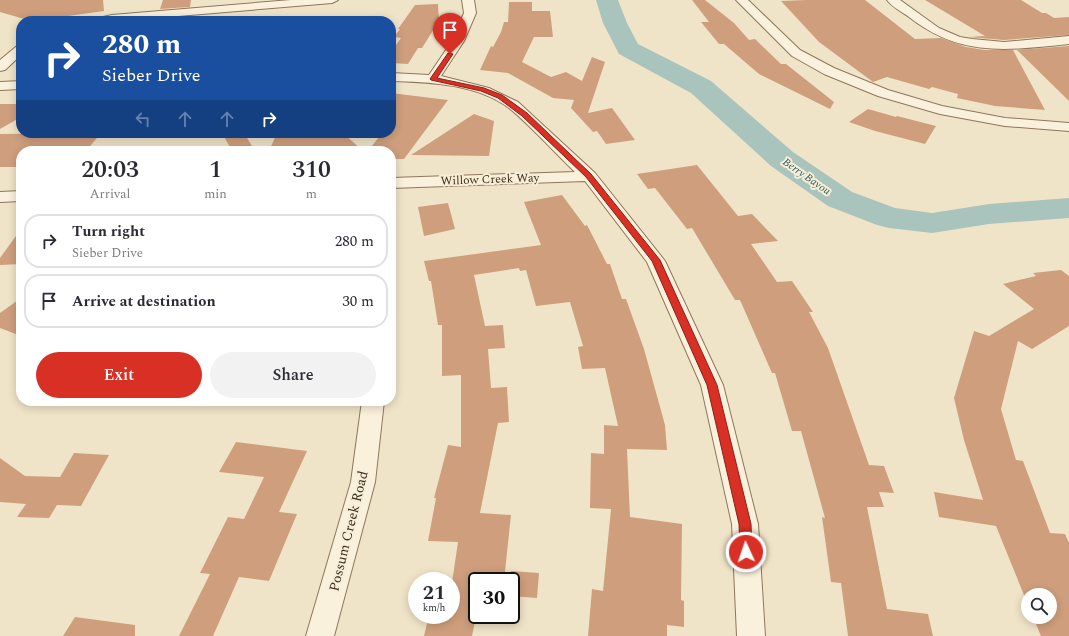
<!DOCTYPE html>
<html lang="en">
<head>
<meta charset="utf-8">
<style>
  :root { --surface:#fff; --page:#f2f2f3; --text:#2b2b33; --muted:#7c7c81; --line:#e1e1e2; --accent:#d93025 }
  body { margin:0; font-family:Spectral,serif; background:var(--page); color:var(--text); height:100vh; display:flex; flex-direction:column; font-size:15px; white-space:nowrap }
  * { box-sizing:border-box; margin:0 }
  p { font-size:13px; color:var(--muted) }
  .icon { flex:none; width:22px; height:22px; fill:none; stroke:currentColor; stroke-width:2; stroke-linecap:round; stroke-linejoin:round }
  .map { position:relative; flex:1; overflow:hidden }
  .sheet { position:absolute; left:16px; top:146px; width:380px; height:260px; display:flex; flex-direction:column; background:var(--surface); border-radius:16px; box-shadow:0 2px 10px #0003 }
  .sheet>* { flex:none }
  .hud { position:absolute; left:16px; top:16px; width:380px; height:122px; border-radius:16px; box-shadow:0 2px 10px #0003; background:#1a4fa0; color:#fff; overflow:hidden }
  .controls { position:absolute; left:1021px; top:588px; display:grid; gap:8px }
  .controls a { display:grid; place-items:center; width:36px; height:36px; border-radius:50%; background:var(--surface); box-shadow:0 2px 10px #0003; font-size:20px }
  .speed { position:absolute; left:408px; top:572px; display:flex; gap:8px; font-size:20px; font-weight:700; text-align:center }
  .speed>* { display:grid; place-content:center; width:52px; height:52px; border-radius:50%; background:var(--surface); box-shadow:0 2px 10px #0003; line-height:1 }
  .speed small { font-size:10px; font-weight:400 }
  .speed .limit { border:2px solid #111; border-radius:6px; background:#fff; color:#111 }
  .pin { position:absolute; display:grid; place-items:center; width:34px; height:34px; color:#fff; margin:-41px -17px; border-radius:50% 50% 50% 0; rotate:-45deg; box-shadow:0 0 4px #0007 }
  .pin .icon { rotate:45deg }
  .me { position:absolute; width:44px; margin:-22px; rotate:357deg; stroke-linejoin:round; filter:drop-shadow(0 0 3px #0008) }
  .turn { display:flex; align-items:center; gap:14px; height:84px; padding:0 20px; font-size:18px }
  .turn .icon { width:52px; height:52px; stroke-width:2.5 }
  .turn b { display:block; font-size:28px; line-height:34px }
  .lanes { display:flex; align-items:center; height:38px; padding:0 20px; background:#0003; justify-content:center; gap:20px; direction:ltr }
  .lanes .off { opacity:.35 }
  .eta { display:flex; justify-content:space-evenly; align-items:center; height:68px; text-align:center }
  .eta b { font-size:24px; font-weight:600; line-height:28px }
  .button { display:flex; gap:8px; margin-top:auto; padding:8px 20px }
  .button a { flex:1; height:46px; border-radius:24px; background:var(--accent); color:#fff; font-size:16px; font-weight:600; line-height:46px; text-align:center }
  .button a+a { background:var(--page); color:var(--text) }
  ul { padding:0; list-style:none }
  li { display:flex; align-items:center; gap:12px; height:54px; margin:0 8px 6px; padding:0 12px; border:2px solid var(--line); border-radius:16px }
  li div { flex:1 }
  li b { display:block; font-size:15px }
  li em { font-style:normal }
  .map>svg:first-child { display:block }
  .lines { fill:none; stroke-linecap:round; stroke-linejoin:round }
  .river { fill:#a9c4bc; fill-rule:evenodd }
  .building { fill:#cf9f7d }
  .street-casing { stroke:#8d765c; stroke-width:2 }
  .street { fill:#faf1dc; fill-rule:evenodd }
  .route { fill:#d93025; stroke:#8d1f18 }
  .labels { text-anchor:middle; stroke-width:4; stroke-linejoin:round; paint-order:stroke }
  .far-water-label { font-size:11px; font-style:italic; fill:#2f5d5a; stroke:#f7eed8 }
  .street-label { font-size:12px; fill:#3d2e20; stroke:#f7eed8 }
  .near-street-label { font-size:14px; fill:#3d2e20; stroke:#f7eed8 }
</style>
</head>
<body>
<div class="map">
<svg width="1069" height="636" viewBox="0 0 1069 636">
  <rect width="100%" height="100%" fill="#f0e4c8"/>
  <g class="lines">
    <path class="river" d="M596,0H618L627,23L638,44L711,81L793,152L852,192L895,208L932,213L989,204L1069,198V218L989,224L932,233L889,228L877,225L828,206L771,166L691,93L619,54L603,23Z"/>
  </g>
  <path class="building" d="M0,0H103L104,11L61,17L50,21H31L0,12Z
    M163,0H191L190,7L160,9Z
    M692,0H705L734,23L749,40L755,39L781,64H786L834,102L830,109L759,74L724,44H719L701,22H709Z
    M806,0H865L915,39L941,38L966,47L985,50H1013L1045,110L995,106L957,98L958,94L932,87L929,89L887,77L873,82L819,42L781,1Z
    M925,0H1021L1042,13H1046L1054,18L1069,17V35L1004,40L968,37L985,36Z
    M509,2H532V11H550L553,37H534L522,62L551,77L566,72L582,81L592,57L605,62L588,113L612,108L635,140L606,144L597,131L593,132L571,108L574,100L553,98L508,73L480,70L491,46L493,47L501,32L504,22H508Z
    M438,4L439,21L422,48H418L408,64L391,63V52L401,38L394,37L400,29H398L415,5Z
    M189,17L188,21H161V19Z
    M1069,46V101L1017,50Z
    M391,93L448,100L404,159H391V151H368L382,133H391Z
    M0,104H21V117L0,129Z
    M868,109L896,117L897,116L936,126L925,144L875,131L849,122Z
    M474,114L494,121L489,156L411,155Z
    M101,133L86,151H21V167H0V134Z
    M222,133H244L255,151H232Z
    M277,133H343L363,151H269Z
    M697,165L738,216L752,214L778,241L751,244L777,282L792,281L813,312H809L828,348L869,465L884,466L894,493L879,492L884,507H867L887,609L928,614L933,636H848L841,583L831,582L822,517L825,518L801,431H792L775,373H772L740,300H735L692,228L687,229L655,188L648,189L637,174Z
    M562,195L585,226L587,225L607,264H610L622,299H626L644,349L665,425L667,450L627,449L630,517L682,524L681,600L684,601V627L667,625V636H588L592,589L603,591L611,509L590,508L591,453L604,454V425L618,426L605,368L582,369L578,347L583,346L570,302L536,306L526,270L520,271L519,268L474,275L485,326L503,325L505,348L488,349L491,388L507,387L509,422L498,423L480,513L511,515L504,581H477V612L472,636H424L429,615H451V589L458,542L428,541L436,498H434L448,445L461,447V375L442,376V325H438L431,281H429L424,261L541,245L524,202Z
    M448,203L455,229L424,236L418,207Z
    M21,229V264L0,265V258Z
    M1061,270L1069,276V326L1032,349L1018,341L1001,409L1016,460L1023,461L1050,533L1065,534L1069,543V636H1041L1033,617H1050V595H1028V605L996,526L939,517L934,492L983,500L964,440L954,398L974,331L989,336L1034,309L1003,284L1036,276L1033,273Z
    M21,298V336L0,328V313Z
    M236,442L307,451L279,512L297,514L269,581L239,577L213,636H179L210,574L200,573L228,517L244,519L264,477L219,472Z
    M74,453L109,455L81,506L57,505L49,518L17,517L26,504L0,502V458L25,476L60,477Z
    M511,571L539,573L537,598L511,596Z
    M75,617L135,625V636H63Z"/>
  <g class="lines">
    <defs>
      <path id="street" d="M291,0H338L332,3L118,21H92L94,19L112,15Z
        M462,0H474L476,13L464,41L441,76L489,88L518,102L595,173L665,261L723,385L758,524L765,636H737L732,524L701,385L647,262L585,181L391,188V178L575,172C554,152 531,126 509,108C477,84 429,82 391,81V73L429,75L452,41L464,13Z
        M736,0H748L800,50L834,68L888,90L942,106L1005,118L1069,123V131L1005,126L940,114L878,96L824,74L792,56Z
        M887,0H900L939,28L960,37L972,39L1004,42L1069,36V44C1008,50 961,58 909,17C902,12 892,7 887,0Z
        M21,45V55L5,70L0,71V60L17,46Z
        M21,81V89L0,90V82Z
        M21,191V201L0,202V192Z
        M362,401H384L375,482L334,636H306L351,482Z"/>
    </defs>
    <use href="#street" class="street-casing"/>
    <use href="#street" class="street"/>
  </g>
  <path class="route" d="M448,53L453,54L437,78L484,88L502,95L527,113L591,174L660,260L717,385L751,524L752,552L751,556L746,557L742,556L740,552L739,524L707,385L652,261L586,177L522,116L498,98L481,91L431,80L430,79Z"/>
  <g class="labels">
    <g class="far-water-label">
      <text transform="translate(807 176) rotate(35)" y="4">Berry Bayou</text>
    </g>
    <g class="street-label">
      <text transform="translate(490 179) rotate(-2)" y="4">Willow Creek Way</text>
    </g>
    <g class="near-street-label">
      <text transform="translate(348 531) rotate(-76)" y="5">Possum Creek Road</text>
    </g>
  </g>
</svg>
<div class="controls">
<a><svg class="icon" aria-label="search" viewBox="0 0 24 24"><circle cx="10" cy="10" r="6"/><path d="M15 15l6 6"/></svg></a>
</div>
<div class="speed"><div>21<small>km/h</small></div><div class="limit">30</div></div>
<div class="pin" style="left:450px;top:54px;background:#d93025"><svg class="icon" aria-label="arrive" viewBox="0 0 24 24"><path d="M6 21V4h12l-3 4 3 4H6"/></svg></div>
<svg class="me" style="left:746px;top:552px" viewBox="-20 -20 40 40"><circle r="17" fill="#d93025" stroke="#fff" stroke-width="3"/><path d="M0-11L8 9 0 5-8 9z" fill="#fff"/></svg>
<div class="hud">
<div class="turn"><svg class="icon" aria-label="right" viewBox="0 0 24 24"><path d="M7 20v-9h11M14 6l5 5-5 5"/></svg><div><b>280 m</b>Sieber Drive</div></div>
<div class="lanes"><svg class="icon off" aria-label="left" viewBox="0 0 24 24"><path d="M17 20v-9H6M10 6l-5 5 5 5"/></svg><svg class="icon off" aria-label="ahead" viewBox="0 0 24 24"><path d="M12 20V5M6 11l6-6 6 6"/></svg><svg class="icon off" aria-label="ahead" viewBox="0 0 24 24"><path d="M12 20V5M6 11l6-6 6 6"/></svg><svg class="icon" aria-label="right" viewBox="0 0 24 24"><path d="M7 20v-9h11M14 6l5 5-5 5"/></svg></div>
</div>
<section class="sheet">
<div class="eta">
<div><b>20:03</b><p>Arrival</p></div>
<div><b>1</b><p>min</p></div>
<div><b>310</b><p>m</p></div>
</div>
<ul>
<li><svg class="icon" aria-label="right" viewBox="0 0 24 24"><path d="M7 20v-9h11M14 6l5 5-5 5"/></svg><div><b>Turn right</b><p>Sieber Drive</p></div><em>280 m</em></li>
<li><svg class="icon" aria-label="arrive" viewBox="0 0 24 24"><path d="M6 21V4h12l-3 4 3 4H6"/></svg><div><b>Arrive at destination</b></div><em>30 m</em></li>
</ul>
<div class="button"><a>Exit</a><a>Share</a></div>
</section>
</div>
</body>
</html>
